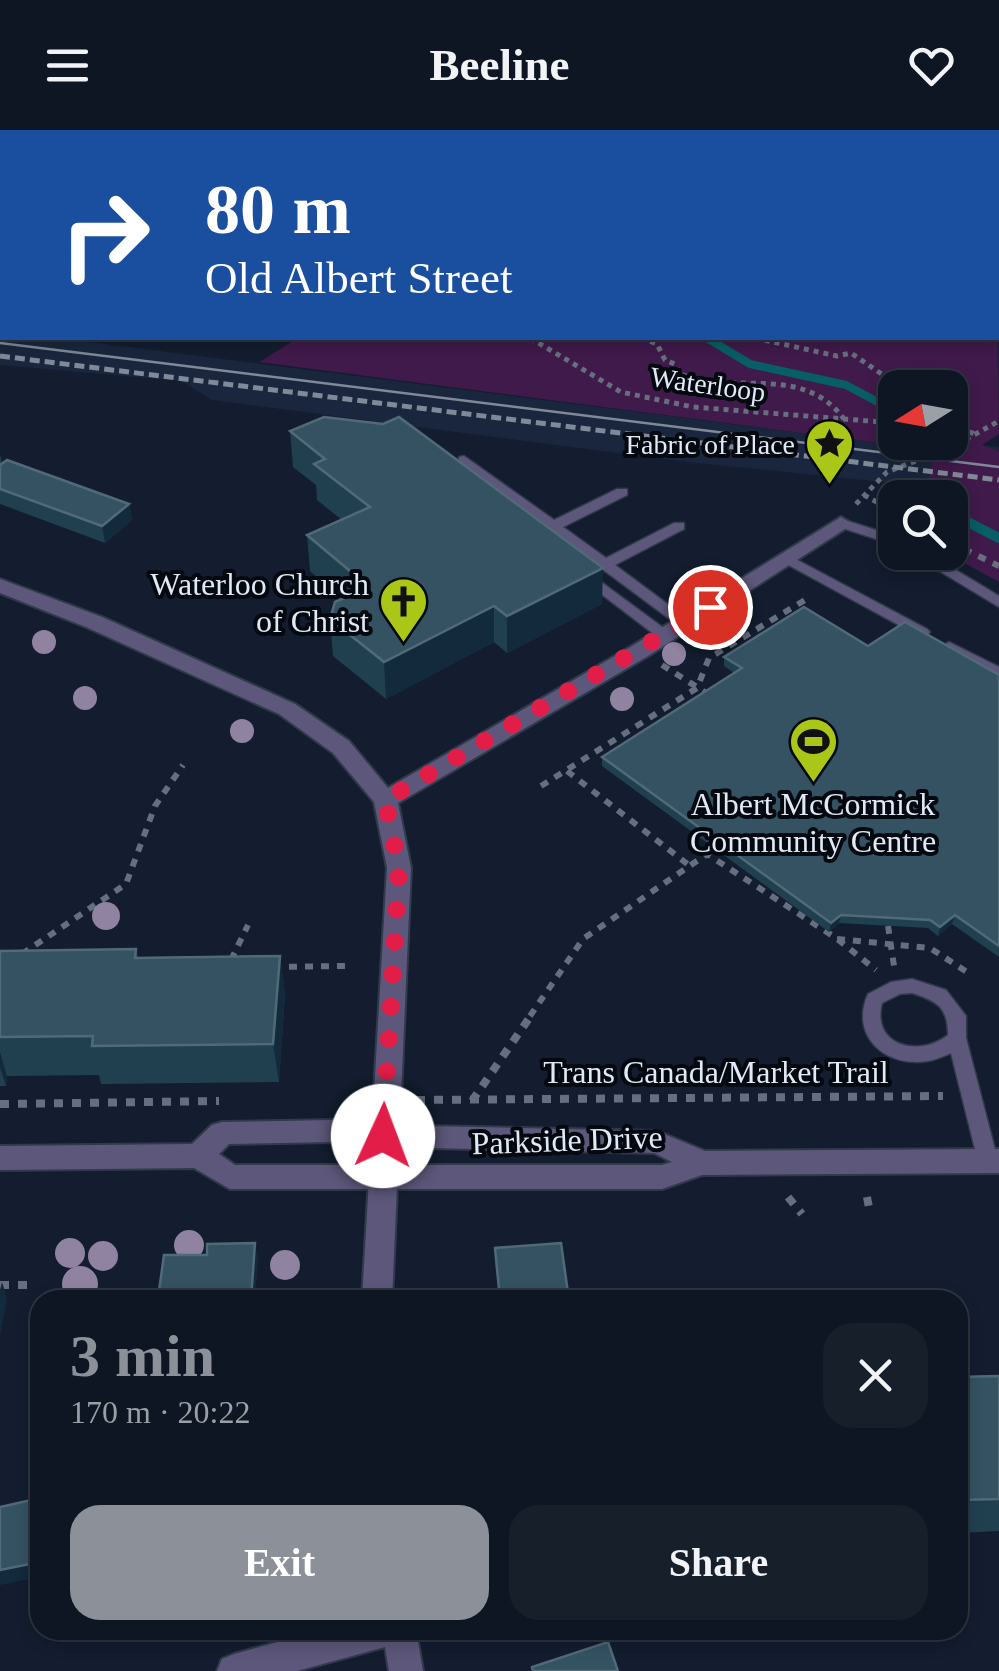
<!DOCTYPE html>
<html lang="en">
<head>
<meta charset="utf-8">
<style>
  :root { --surface:#0e1623; --page:#171f2b; --text:#f1f3f6; --muted:#9b9fa6; --line:#2e3541; --accent:#8c9099 }
  body { margin:0; font-family:Georgia,serif; background:var(--page); color:var(--text); height:100vh; display:flex; flex-direction:column; font-size:38px; white-space:nowrap }
  * { box-sizing:border-box; margin:0 }
  p { font-size:32px; color:var(--muted) }
  .icon { flex:none; width:55px; height:55px; fill:none; stroke:currentColor; stroke-width:2; stroke-linecap:round; stroke-linejoin:round }
  .map { position:relative; flex:1; overflow:hidden }
  .side { position:absolute; left:30px; top:1160px; width:938px; height:350px; display:flex; flex-direction:column; background:var(--surface); border-radius:30px; box-shadow:0 5px 15px #0003,0 0 0 2px var(--line) }
  .side>* { flex:none }
  .banner { position:absolute; left:0px; top:0px; width:1000px; height:210px; box-shadow:0 5px 15px #0003,0 0 0 2px var(--line); background:#1a4fa0; color:#fff; overflow:hidden }
  .needle { width:65px; rotate:259deg }
  .tools { position:absolute; left:878px; top:240px; display:grid; gap:20px }
  .tools a { display:grid; place-items:center; width:90px; height:90px; border-radius:20px; background:var(--surface); box-shadow:0 5px 15px #0003,0 0 0 2px var(--line); font-size:50px }
  .pin { position:absolute; display:grid; place-items:center; width:85px; height:85px; color:#fff; margin:-42px; border:5px solid #fff; border-radius:50%; box-shadow:0 2px 10px #0007 }
  .me { position:absolute; width:110px; margin:-55px; rotate:2deg; stroke-linejoin:round; filter:drop-shadow(0 0 8px #0008) }
  .turn { display:flex; align-items:center; gap:35px; height:210px; padding:0 40px; font-size:45px }
  .turn .icon { width:130px; height:130px; stroke-width:2.5 }
  .turn b { display:block; font-size:70px; line-height:85px }
  .round { display:grid; place-items:center; flex:none; width:105px; height:105px; border-radius:30px; background:var(--page) }
  .head { display:flex; align-items:center; justify-content:space-between; height:170px; padding:0 40px }
  h1 { font-size:60px; font-weight:600; line-height:75px; color:var(--accent) }
  .primary-button { display:flex; gap:20px; margin-top:auto; padding:20px 40px }
  .primary-button a { flex:1; height:115px; border-radius:30px; background:var(--accent); color:#fff; font-size:40px; font-weight:600; line-height:115px; text-align:center }
  .primary-button a+a { background:var(--page); color:var(--text) }
  header { display:flex; justify-content:space-between; align-items:center; height:130px; padding:0 40px; background:var(--surface); font-size:45px; font-weight:600 }
  .map>svg:first-child { display:block }
  .built { fill:#19263d }
  .green { fill:#401a4a; fill-rule:evenodd }
  .lines { fill:none; stroke-linecap:round; stroke-linejoin:round }
  .stream-far1 { stroke:#075e66; stroke-width:8 }
  .stream { stroke:#075e66; stroke-width:10 }
  .service-casing { stroke:#303a4b; stroke-width:3 }
  .minor-casing { stroke:#303a4b; stroke-width:4 }
  .tertiary-casing { stroke:#303a4b; stroke-width:4 }
  .path-far2 { stroke:#666f7f; stroke-width:5; stroke-dasharray:5 5; stroke-linecap:butt }
  .path-far1 { stroke:#666f7f; stroke-width:6; stroke-dasharray:8 8; stroke-linecap:butt }
  .path { stroke:#666f7f; stroke-width:8; stroke-dasharray:9 9; stroke-linecap:butt }
  .service { fill:#5d587b; fill-rule:evenodd }
  .minor { fill:#5d587b; fill-rule:evenodd }
  .tertiary { fill:#5d587b; fill-rule:evenodd }
  .tram { stroke:#808998; stroke-width:2.5 }
  .rail { stroke:#808998; stroke-width:5; stroke-dasharray:10 5; stroke-linecap:butt }
  .tree { fill:#9083a1 }
  .wall { fill:#204050 }
  .shaded-wall { fill:#122a3c }
  .building { fill:#355262; stroke:#506a79; stroke-width:2.5 }
  .route { stroke:#e11d48; stroke-width:18; stroke-dasharray:0 32.4 }
  .labels { text-anchor:middle; stroke-width:8; stroke-linejoin:round; paint-order:stroke }
  .far-street-label { font-size:28px; fill:#e1e9f6; stroke:#04080f }
  .far-poi-label { font-size:28px; fill:#e1e9f6; stroke:#04080f; text-anchor:end }
  .poi-label { font-size:32px; fill:#e1e9f6; stroke:#04080f; text-anchor:end }
  .street-label { font-size:32px; fill:#e1e9f6; stroke:#04080f }
</style>
</head>
<body>
<header><svg class="icon" aria-label="menu" viewBox="0 0 24 24"><path d="M4 6h16M4 12h16M4 18h16"/></svg>Beeline<svg class="icon" aria-label="heart" viewBox="0 0 24 24"><path d="M12 20l-8-8c-3-5 5-10 8-4 3-6 11-1 8 4z"/></svg></header>
<div class="map">
<svg width="999" height="1541" viewBox="0 0 999 1541">
  <rect width="100%" height="100%" fill="#131d2f"/>
  <path class="built" d="M0,200L2,208H59L934,320L981,315L999,317V364L679,331L212,270L181,251L0,235Z"/>
  <path class="green" d="M998,200L999,304L982,315L999,321V452L946,423L950,422V368L912,367L929,357L933,320L259,232L298,208H998ZM895,258H950V312H895Z"/>
  <g class="lines">
    <path class="stream-far1" d="M189,0L195,2
      M707,208L750,234L846,255L887,277L894,307
      M905,356L924,368
      M950,383L954,385"/>
    <path class="stream" d="M950,383L999,408"/>
    <defs>
      <path id="service" d="M998,175L999,176V184L998,183Z
        M464,326L554,390L617,359H627V365L563,397L606,428L674,393H684V399L615,435L689,490L692,493L689,496H679L459,333V327Z
        M841,389L895,406V415L836,396L834,393Z
        M908,422H926L999,466V477Z
        M786,424L927,499L930,502L927,505H917L781,431V425Z
        M593,446L669,502L672,505L669,508H659L588,454L586,451Z
        M949,512L999,537V548L944,520L941,517Z
        M912,849L946,860L966,886V908L998,1031L995,1037L988,1039L981,1037L978,1031L951,923C944,926 936,930 928,931C886,938 849,906 868,864L891,852ZM912,863C937,871 948,877 948,905C919,928 871,916 882,873L900,864Z"/>
      <path id="minor" d="M842,0H858L859,2H844Z
        M841,387L851,393L848,397L648,526L398,673L411,738L392,1170H362L387,738L374,672L333,623L279,584L86,497L0,463V449L102,487L295,574L349,611L388,658L632,516Z
        M321,1500H416L423,1541H389L385,1517L297,1541H217L222,1529L234,1524Z"/>
      <path id="tertiary" d="M285,0H308L310,2H287Z
        M998,6H999V16H998Z
        M333,990L383,995L657,1001L705,1021L999,1019V1043L702,1045L662,1059H230L194,1038L0,1040V1016L192,1014L212,995L222,992ZM333,1012L383,1017L654,1023L672,1032L662,1035H235L219,1024L229,1014Z"/>
    </defs>
    <use href="#service" class="service-casing"/>
    <use href="#minor" class="minor-casing"/>
    <use href="#tertiary" class="tertiary-casing"/>
    <path class="path-far2" d="M240,0L247,2
      M352,0L362,2
      M530,208L621,262L693,277L895,293
      M641,208L657,214L665,230L677,235L678,243C735,267 801,232 844,289
      M755,208L837,226L851,223L902,258
      M950,295L975,304
      M864,365L895,382
      M856,374L887,342L952,317L999,291"/>
    <path class="path-far1" d="M964,419L999,436
      M662,535L711,566
      M567,641L690,736
      M541,656L697,558L709,528L810,467
      M888,796L894,836
      M837,809L930,818L970,844
      M22,824L126,754L155,676L183,635
      M231,830L248,795
      M273,837L345,836
      M530,886L583,809L707,724L836,808L876,840"/>
    <path class="path" d="M416,970L943,966
      M472,971L532,884
      M0,974L219,971
      M788,1067L802,1084
      M867,1067L870,1083
      M0,1155H31"/>
    <use href="#service" class="service"/>
    <use href="#minor" class="minor"/>
    <use href="#tertiary" class="tertiary"/>
    <path class="tram" d="M0,213L999,337"/>
    <path class="rail" d="M0,226L999,350"/>
  </g>
  <g class="tree">
    <circle cx="44" cy="512" r="12"/>
    <circle cx="674" cy="524" r="12"/>
    <circle cx="85" cy="568" r="12"/>
    <circle cx="622" cy="569" r="12"/>
    <circle cx="242" cy="601" r="12"/>
    <circle cx="106" cy="786" r="14"/>
    <circle cx="189" cy="1115" r="15"/>
    <circle cx="70" cy="1123" r="15"/>
    <circle cx="103" cy="1126" r="15"/>
    <circle cx="285" cy="1135" r="15"/>
    <circle cx="80" cy="1154" r="18"/>
  </g>
  <path class="wall" d="M728,0H760L732,2H730Z
    M290,301L602,474L507,523L494,512L386,569L333,526L330,489L342,469L310,441L307,405L342,390L317,370L316,355L293,337Z
    M0,324L2,333L129,374L132,390L105,413L0,374Z
    M868,516L999,545V827L952,794L938,806L928,798L839,793L829,802L602,636V627L734,543L724,536V527Z
    M136,819L138,827L280,826L285,864L279,952L101,954L99,945L7,946L6,956H0V821Z
    M999,1246V1401L958,1403V1247Z"/>
  <path class="shaded-wall" d="M103,0H129V2H103Z
    M2,98V121L0,124V102Z
    M129,374L132,390L105,413L102,396Z
    M603,438L602,474L507,523V486Z
    M494,476V512L386,569L384,532Z
    M841,785L839,793L829,802L831,793Z
    M955,785L952,794L938,806L940,797Z
    M280,826L285,864L279,952L273,914Z
    M0,922L7,946L6,956L0,938Z
    M255,1113L258,1129L255,1170H251Z
    M2,1152L7,1168L0,1207V1160Z
    M40,1432V1447L0,1455V1440Z"/>
  <path class="building" d="M33,0H106L112,2H30Z
    M2,35V98L0,102V38Z
    M324,287L383,294L399,287L603,438L507,486L494,476L384,532L330,489L335,472L369,457L307,405L370,377L314,334L325,329L290,301Z
    M7,330L129,374L102,396L0,359V335Z
    M804,477L868,516L905,492L999,545V816L955,785L940,797L930,790L841,785L831,793L602,627L742,538L724,527Z
    M136,819L135,828L280,826L273,914L92,916L93,906L0,907V821Z
    M255,1113L251,1170H88L89,1161H159L164,1125H207V1114Z
    M561,1113L569,1170H500L495,1118Z
    M999,1246V1369L958,1370V1247Z
    M40,1368V1432L0,1440V1377Z
    M608,1512L618,1541H533L532,1537Z"/>
  <g class="lines">
    <path class="route" d="M383,1006L399,738L385,670L710,477"/>
  </g>
  <defs>
    <symbol id="sight-pin" viewBox="-11 -11 22 30"><path d="M0 17L-7.5 6A9.5 9.5 0 1 1 7.5 6Z" fill="#aac718" stroke="#04080f"/><path d="M0-6L1.8-2.2L6-1.7L2.9 1.2L3.7 5.4L0 3.3L-3.7 5.4L-2.9 1.2L-6-1.7L-1.8-2.2Z" fill="#111"/></symbol>
    <symbol id="church-pin" viewBox="-11 -11 22 30"><path d="M0 17L-7.5 6A9.5 9.5 0 1 1 7.5 6Z" fill="#aac718" stroke="#04080f"/><path d="M-1.2-6h2.4v3.5h3.3v2.4h-3.3V6h-2.4V-.1h-3.3v-2.4h3.3Z" fill="#111"/></symbol>
    <symbol id="stadium-pin" viewBox="-11 -11 22 30"><path d="M0 17L-7.5 6A9.5 9.5 0 1 1 7.5 6Z" fill="#aac718" stroke="#04080f"/><path d="M0-5a6.5 5 0 1 0 0 10a6.5 5 0 1 0 0-10ZM-3.5-1.8h7v3.6h-7Z" fill="#111"/></symbol>
  </defs>
  <g fill-rule="evenodd">
    <use href="#sight-pin" x="802" y="286" width="55" height="75"/>
    <use href="#church-pin" x="376" y="444" width="55" height="75"/>
    <use href="#stadium-pin" x="786" y="584" width="55" height="75"/>
  </g>
  <g class="labels">
    <g class="far-street-label">
      <text transform="translate(708 254) rotate(8)" y="10">Waterloop</text>
    </g>
    <g class="far-poi-label">
      <text x="795" y="324">Fabric of Place</text>
    </g>
    <g class="poi-label">
      <text x="369" y="465">Waterloo Church<tspan x="369" dy="37">of Christ</tspan></text>
      <text x="813" y="685" text-anchor="middle">Albert McCormick<tspan x="813" dy="37">Community Centre</tspan></text>
    </g>
    <g class="street-label">
      <text x="716" y="953">Trans Canada/Market Trail</text>
      <text transform="translate(567 1010) rotate(-2)" y="11">Parkside Drive</text>
    </g>
  </g>
</svg>
<div class="tools">
<a><svg class="needle" viewBox="-14 -14 28 28"><path d="M0-13l5 13h-10z" fill="#e53935"/><path d="M0 13l5-13h-10z" fill="#9b9fa6"/></svg></a>
<a><svg class="icon" aria-label="search" viewBox="0 0 24 24"><circle cx="10" cy="10" r="6"/><path d="M15 15l6 6"/></svg></a>
</div>
<div class="pin" style="left:710px;top:477px;background:#d93025"><svg class="icon" aria-label="arrive" viewBox="0 0 24 24"><path d="M6 21V4h12l-3 4 3 4H6"/></svg></div>
<svg class="me" style="left:383px;top:1006px" viewBox="-20 -20 40 40"><circle r="19" fill="#fff"/><path d="M0-13L10 11 0 6-10 11z" fill="#e11d48"/></svg>
<div class="banner">
<div class="turn"><svg class="icon" aria-label="right" viewBox="0 0 24 24"><path d="M7 20v-9h11M14 6l5 5-5 5"/></svg><div><b>80 m</b>Old Albert Street</div></div>
</div>
<section class="side">
<div class="head"><div><h1>3 min</h1><p>170 m · 20:22</p></div><a class="round"><svg class="icon" aria-label="close" viewBox="0 0 24 24"><path d="M6 6l12 12M18 6L6 18"/></svg></a></div>
<div class="primary-button"><a>Exit</a><a>Share</a></div>
</section>
</div>
</body>
</html>
